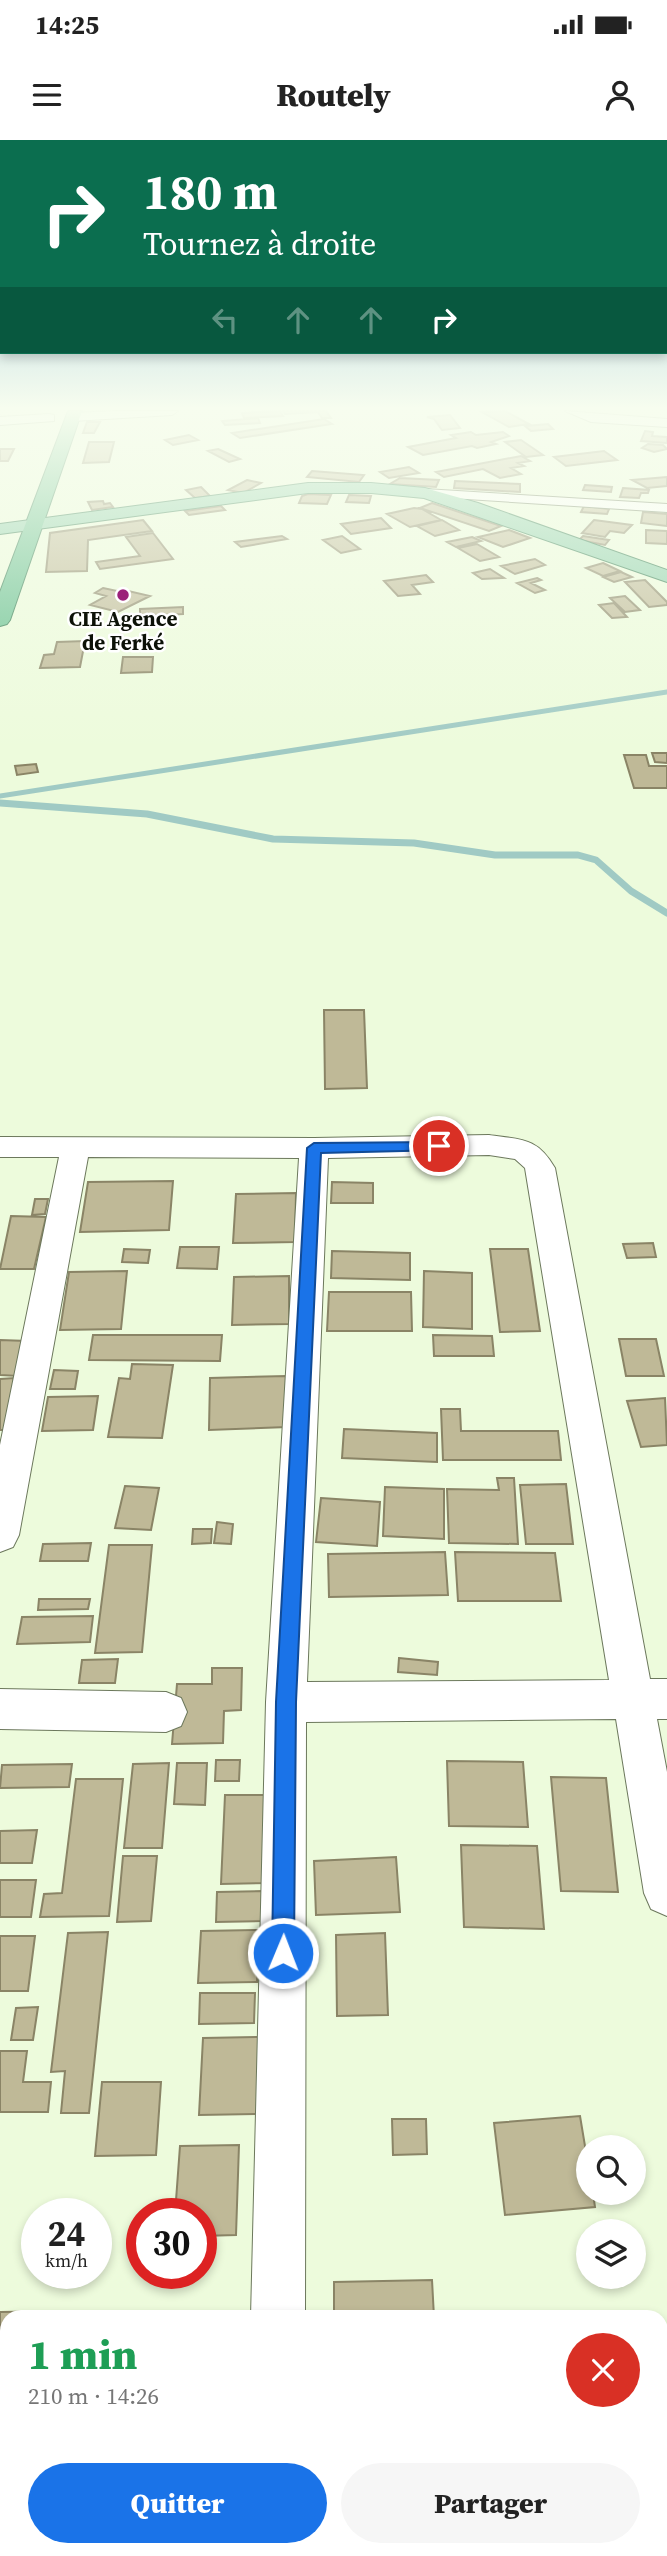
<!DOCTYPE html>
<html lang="fr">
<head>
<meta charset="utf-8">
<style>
  :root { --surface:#fff; --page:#f6f6f6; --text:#222; --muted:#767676; --accent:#1a73e8 }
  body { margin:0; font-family:"Source Serif 4",serif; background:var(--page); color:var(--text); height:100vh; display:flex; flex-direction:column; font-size:26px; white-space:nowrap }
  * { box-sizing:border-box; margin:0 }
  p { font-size:23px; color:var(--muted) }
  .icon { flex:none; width:38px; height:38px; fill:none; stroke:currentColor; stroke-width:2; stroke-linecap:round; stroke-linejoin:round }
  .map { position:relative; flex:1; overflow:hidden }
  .side { position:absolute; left:0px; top:2170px; width:668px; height:247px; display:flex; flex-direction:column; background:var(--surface); border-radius:21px 21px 0 0; box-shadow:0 4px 10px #0003 }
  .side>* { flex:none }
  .guide { position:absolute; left:0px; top:0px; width:668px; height:214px; box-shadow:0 4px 10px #0003; background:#0b6e4f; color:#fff; overflow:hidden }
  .tools { position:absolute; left:576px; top:1995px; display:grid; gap:14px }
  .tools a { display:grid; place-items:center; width:70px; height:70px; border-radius:50%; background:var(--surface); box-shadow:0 4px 10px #0003; font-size:35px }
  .speed { position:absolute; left:21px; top:2058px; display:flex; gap:14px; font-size:35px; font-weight:700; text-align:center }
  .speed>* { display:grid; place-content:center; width:91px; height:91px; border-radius:50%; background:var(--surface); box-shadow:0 4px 10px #0003; line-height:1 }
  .speed small { font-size:18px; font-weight:400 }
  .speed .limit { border:10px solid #d22; background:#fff; color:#111 }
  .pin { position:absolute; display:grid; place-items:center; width:60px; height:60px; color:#fff; margin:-30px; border:4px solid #fff; border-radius:50%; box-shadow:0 2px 7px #0007 }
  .me { position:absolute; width:77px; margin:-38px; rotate:1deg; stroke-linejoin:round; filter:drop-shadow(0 0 5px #0008) }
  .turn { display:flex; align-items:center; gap:24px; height:147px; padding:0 28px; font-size:32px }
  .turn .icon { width:91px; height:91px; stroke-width:2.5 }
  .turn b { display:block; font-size:49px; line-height:60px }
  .lanes { display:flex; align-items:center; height:66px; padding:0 28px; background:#0003; justify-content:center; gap:35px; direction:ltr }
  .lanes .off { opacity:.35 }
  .round { display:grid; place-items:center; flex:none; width:74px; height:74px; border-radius:37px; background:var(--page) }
  .overview { display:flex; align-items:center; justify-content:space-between; height:119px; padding:0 28px }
  h1 { font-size:42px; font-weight:800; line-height:52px; color:#1e9e55 }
  .action { display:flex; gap:14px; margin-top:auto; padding:14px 28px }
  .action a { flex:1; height:80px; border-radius:42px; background:var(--accent); color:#fff; font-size:28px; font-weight:800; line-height:80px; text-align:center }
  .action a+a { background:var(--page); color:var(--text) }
  .status { display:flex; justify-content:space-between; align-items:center; height:49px; padding:0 35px; background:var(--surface); direction:ltr }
  .status svg { height:19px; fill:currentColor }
  header { display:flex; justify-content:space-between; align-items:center; height:91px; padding:0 28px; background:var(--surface); font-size:32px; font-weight:800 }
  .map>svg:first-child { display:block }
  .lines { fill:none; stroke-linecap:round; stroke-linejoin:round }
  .stream-far1 { stroke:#a0cac4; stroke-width:5 }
  .stream { stroke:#a0cac4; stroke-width:7 }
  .building { fill:#bfb997; stroke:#8a8466; stroke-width:2 }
  .minor-casing { stroke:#6c785c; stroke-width:2 }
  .primary-casing { stroke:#2c764c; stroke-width:2 }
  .trunk-casing { stroke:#2c764c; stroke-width:2 }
  .minor { fill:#fff; fill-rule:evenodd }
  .primary { fill:#8bceaa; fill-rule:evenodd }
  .trunk { fill:#64be8e; fill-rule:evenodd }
  .route { fill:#1a73e8; stroke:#114b97; stroke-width:2 }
  .poi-dot { fill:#9b2179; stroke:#fff; stroke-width:2.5 }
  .labels { text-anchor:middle; stroke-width:5; stroke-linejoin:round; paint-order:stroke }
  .far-poi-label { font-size:21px; font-weight:bold; fill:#0c1107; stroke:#fff }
</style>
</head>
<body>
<div class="status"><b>14:25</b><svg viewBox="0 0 49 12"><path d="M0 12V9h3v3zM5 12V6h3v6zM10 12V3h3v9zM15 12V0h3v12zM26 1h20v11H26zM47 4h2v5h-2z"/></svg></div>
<header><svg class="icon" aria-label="menu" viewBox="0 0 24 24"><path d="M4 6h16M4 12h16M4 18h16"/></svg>Routely<svg class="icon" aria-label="person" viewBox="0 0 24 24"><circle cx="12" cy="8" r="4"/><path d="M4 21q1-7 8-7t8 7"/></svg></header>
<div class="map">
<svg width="667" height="2416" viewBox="0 0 667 2416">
  <rect width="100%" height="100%" fill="#edfbdc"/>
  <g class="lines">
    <path class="stream-far1" d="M0,656L667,552
      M0,663L21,665"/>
    <path class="stream" d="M0,663L147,674L273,699L414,703L495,715H578L596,720L631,751L667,773"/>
  </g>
  <path class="building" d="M280,271L283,276L244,278L242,273Z
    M283,271H326L331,278H322L318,272L285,274Z
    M505,271L529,284L509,287L482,272Z
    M450,275L460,288L442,290L434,279L427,277Z
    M258,278L260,283L225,285L222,281Z
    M324,279L332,284L240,298L232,293Z
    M87,282H100L94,293H83Z
    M548,284L553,289L531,291L525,286Z
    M645,291L653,292L652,296L667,297V303L641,301Z
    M471,292L476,295L503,292L509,296L491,302L496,304L477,308L472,306L423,315L408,307L456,298L451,295Z
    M189,295L198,300L173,305L165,300Z
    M521,300L543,315L526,317L505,302Z
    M89,302H114L109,322L83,323Z
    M648,304L663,305L667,309L654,312L642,308Z
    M0,309H14L8,321H0Z
    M218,309L240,319L229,322L208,311Z
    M604,311L617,320L566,326L554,317Z
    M521,316L530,321L518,323L524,326L511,328L521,334L500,338L483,329L444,337L436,332Z
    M409,327L419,333L389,338L380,332Z
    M312,331L364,335L359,342L307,337Z
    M667,337V346L647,348L632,340Z
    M400,338L439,340L436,347L390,344Z
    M247,340L261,343L243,353L228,350Z
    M455,341L520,344V352L454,348Z
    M585,345L612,347L611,352L583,350Z
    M201,347L210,356L195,358L186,350Z
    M623,348L649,350L648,353H641L639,358L620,357Z
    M308,354L331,355L327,364L299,363L302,356Z
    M349,355L371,356L369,363L346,362Z
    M103,361L104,364L110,363L113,367L92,370L88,362Z
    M432,363L501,386L489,391L420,368Z
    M221,366L225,370L189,375L185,371Z
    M584,366L609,369L607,374L581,372Z
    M414,368L422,369L441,380L410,387L387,374Z
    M643,372L667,374V386L641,383Z
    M381,378L391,388L351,394L341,384Z
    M143,380L152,391L88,400L87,431L46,432L50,393Z
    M442,380L459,390L435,396L417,386Z
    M594,380L632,385L624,393L610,391L605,397L582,393Z
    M509,390L530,398L503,407L478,397Z
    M646,390L667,391V404L646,403Z
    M153,393L173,419L100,429L96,422L140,416L126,397Z
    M282,396L287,399L241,407L235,402Z
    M342,396L360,409L341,413L323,400Z
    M583,396L609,400L605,405L579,400Z
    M472,397L481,401L456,407L447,402Z
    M477,404L499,417L480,421L458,408Z
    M535,419L545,425L515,434L501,426Z
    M603,423L620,431L603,436L586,428Z
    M490,429L504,438L482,439L473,433Z
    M621,432L632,437L614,442L603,437Z
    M426,435L433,442L412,445L420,454L398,456L384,441Z
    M537,438L541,440L531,443L545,450L535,453L517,443Z
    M645,440L667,462V465L649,467L625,442Z
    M103,448L117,451L120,449L150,456L118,472L90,465L106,456L95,453Z
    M625,456L640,470L625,472L610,458Z
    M614,463L627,477L612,478L599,465Z
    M183,467V474L140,476V469Z
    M85,501L80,527L40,528L44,515L54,514L57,502Z
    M123,517H153L152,532L121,533Z
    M652,613H667V623L655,622Z
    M624,615H646L649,626H667V648H634Z
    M36,624L38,632L17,635L15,626Z
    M324,870H364L367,948L325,949Z
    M173,1041L169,1090L80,1092L88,1042Z
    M332,1042L373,1043V1063H331Z
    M296,1053L295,1102L233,1103L236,1054Z
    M35,1059H48L45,1074L32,1075Z
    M11,1076L46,1077L34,1129H0Z
    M653,1103L656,1117L627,1118L623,1104Z
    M180,1107H219L217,1129L177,1128Z
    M124,1109L150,1110L148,1123L122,1122Z
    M490,1109H528L540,1191L500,1192Z
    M332,1111L410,1113V1140L331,1138Z
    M127,1131L121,1189L60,1190L69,1132Z
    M424,1131L472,1133V1189L423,1187Z
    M289,1136V1184L232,1185L234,1137Z
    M329,1152H411L412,1191H327Z
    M93,1195H222L220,1221L89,1220Z
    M433,1195L492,1196L494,1216H434Z
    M619,1199H656L664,1236H626Z
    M0,1200L27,1201L18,1236L0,1235Z
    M132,1224L173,1225L162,1298L108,1297L119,1238L130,1239Z
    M54,1230L78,1231L75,1249H50Z
    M286,1236L287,1287L209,1290L210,1238Z
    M14,1238L6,1290H0V1239Z
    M98,1256L93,1290L42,1291L48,1257Z
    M665,1258L667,1305L641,1307L627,1261Z
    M441,1269H460L461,1291H558L561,1320H443Z
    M344,1289L437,1293V1322L342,1318Z
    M497,1338H514L518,1404L449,1403L447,1349L499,1350Z
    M566,1344L573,1404H526L520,1345Z
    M125,1346L159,1348L151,1390L115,1388Z
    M385,1347L444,1349V1399L383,1396Z
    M321,1358L380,1362L377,1406L316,1402Z
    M217,1382L233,1384L231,1404L214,1403Z
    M193,1389H212L211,1403L192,1404Z
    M91,1403L88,1421H40L43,1404Z
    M109,1405H152L142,1512L95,1513Z
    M445,1412L448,1455L329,1457L328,1414Z
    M455,1412L555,1413L561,1461H458Z
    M39,1459H90L88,1469L38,1470Z
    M93,1476L90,1502L17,1504L22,1477Z
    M399,1518L438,1522L437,1535L398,1532Z
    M118,1519L115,1543H79L82,1520Z
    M212,1528H242L241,1570L224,1571L223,1603L172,1604L177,1544H212Z
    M216,1620H240L239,1641H215Z
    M447,1621L523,1622L528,1687L449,1686Z
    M169,1623L162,1708H124L133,1624Z
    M177,1623H207L205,1665L174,1664Z
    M72,1624L69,1647L0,1648L2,1625Z
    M551,1637L606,1638L618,1752L561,1751Z
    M76,1639H123L109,1776L40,1777L44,1754L62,1753Z
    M225,1655H272L270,1743L221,1744Z
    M37,1690L32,1723H0V1691Z
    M461,1705L537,1706L544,1789L464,1787Z
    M123,1716H157L151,1781L117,1782Z
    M396,1717L400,1772L316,1775L314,1721Z
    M0,1740H36L31,1777H0Z
    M262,1751V1781L216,1782L217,1752Z
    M259,1790L257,1842L198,1843L201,1791Z
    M108,1792L89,1973H61L65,1931L51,1932L68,1793Z
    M385,1793L388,1875L337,1876L336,1795Z
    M0,1796H35L28,1851H0Z
    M200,1853H255L254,1883L199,1884Z
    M38,1867L33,1900H11L16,1868Z
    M261,1897L259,1974L199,1975L203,1898Z
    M0,1911H27L23,1942H51L48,1972H0Z
    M102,1942H161L156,2015L95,2016Z
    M580,1976L588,2024V2053H593L595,2067L505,2075L494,1983Z
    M392,1979H426L427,2014L393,2015Z
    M239,2005L236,2095L201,2096V2074H175L180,2006Z
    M432,2140L434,2177H334V2142Z
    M64,2171L63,2177H7V2218H0V2172Z
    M662,2197H667V2293H662Z
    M662,2336H667V2404L662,2360Z
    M41,2410H238L237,2416H40Z
    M303,2410H370V2416H303Z
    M397,2410H472V2415L512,2414V2416H397Z
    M520,2410H599L600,2416H520Z"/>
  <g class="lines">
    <defs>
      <path id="minor" d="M115,271H178L172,275L73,281L67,277L73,273Z
        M565,271L667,279V287L591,282Z
        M49,274L54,275V281L0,285V277Z
        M425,349L667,364V372L420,356L418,353L420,350Z
        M489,995C522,1000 537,997 555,1028L650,1539H667V1579H657L667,1632V1776L651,1769L644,1753L616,1579L306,1582L305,2177H251L266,1562L299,1018L88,1017L19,1395L13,1407L0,1412V1305L59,1017H0V997L314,998ZM489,1015L515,1019L525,1028L609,1540L307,1542L328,1018Z
        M0,1549L166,1552L181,1558L187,1572L181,1586L166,1592L0,1589Z
        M244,2410H304V2416H244Z"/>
      <path id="primary" d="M308,343H371L425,348L478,363L667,430V442L424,358L371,353H308L0,394V384Z"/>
      <path id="trunk" d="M68,271H82L10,480L7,484L0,486V452Z"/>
    </defs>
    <use href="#minor" class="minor-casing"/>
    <use href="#primary" class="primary-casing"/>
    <use href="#trunk" class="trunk-casing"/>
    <use href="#minor" class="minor"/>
    <use href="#primary" class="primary"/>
    <use href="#trunk" class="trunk"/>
  </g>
  <linearGradient id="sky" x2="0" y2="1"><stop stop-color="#8bbdda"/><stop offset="0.44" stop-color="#f7fdef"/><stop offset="1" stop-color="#f7fdef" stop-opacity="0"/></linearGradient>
  <rect width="667" height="609" fill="url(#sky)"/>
  <path class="route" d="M439,1002L444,1003V1010L321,1013L296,1562L294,1813L290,1821L283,1824L275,1821L272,1813L276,1562L307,1008L314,1003Z"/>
  <circle class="poi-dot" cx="123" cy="455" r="7"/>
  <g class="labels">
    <g class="far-poi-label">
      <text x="123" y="486">CIE Agence<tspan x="123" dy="24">de Ferké</tspan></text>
    </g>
  </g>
</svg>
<div class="tools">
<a><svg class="icon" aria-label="search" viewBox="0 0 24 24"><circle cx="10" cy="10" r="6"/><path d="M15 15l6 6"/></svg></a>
<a><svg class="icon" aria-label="layers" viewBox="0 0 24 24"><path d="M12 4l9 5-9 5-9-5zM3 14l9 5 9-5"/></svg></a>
</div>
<div class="speed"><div>24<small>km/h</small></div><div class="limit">30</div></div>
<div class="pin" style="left:439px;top:1006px;background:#d93025"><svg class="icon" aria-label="arrive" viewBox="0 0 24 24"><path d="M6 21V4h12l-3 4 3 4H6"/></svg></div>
<svg class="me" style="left:283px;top:1813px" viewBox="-20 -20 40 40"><circle r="17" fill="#1a73e8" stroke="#fff" stroke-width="3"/><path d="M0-11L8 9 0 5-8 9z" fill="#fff"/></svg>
<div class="guide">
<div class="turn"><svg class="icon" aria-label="right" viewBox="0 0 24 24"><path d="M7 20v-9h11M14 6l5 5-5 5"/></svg><div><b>180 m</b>Tournez à droite</div></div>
<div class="lanes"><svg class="icon off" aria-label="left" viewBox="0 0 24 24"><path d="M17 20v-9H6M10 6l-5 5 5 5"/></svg><svg class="icon off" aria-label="ahead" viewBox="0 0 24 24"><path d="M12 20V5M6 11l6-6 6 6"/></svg><svg class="icon off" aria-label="ahead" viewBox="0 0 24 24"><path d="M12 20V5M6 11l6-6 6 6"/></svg><svg class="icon" aria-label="right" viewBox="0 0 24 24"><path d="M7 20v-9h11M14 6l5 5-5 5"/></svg></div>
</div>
<section class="side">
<div class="overview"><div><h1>1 min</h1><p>210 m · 14:26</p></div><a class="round" style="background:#d93025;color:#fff"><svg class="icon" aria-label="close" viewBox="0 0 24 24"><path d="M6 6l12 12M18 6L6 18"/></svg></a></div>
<div class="action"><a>Quitter</a><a>Partager</a></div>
</section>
</div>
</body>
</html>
